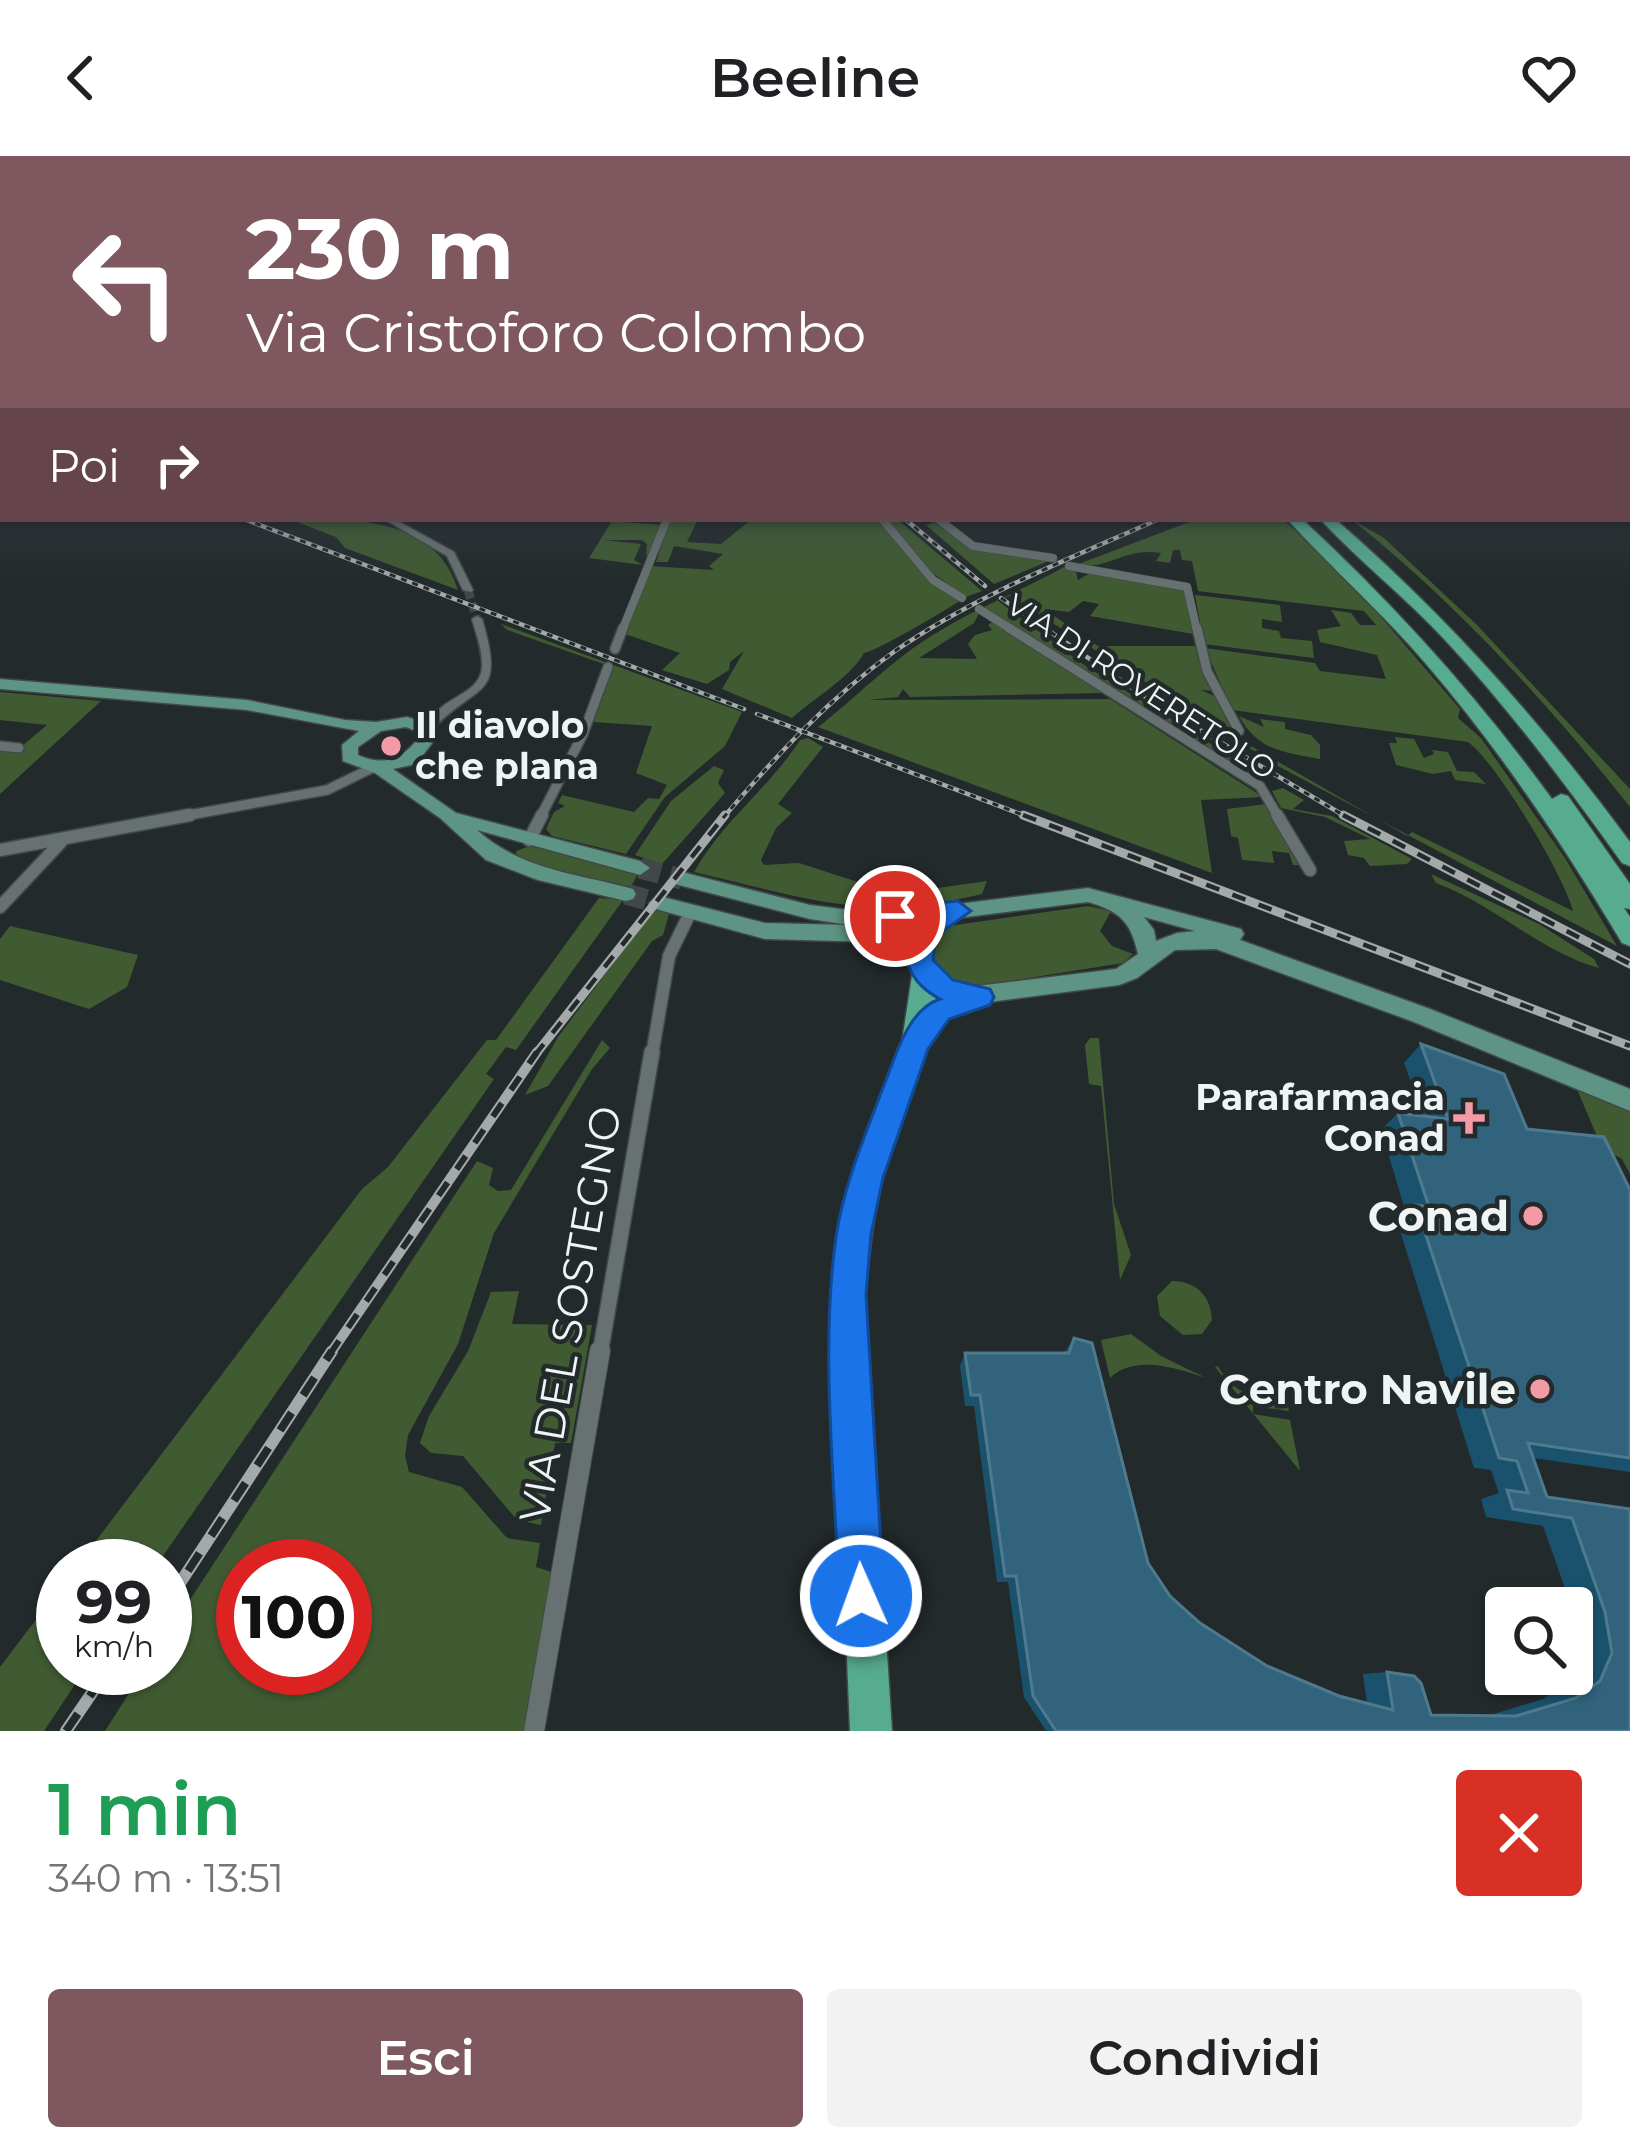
<!DOCTYPE html>
<html lang="it">
<head>
<meta charset="utf-8">
<style>
  :root { --surface:#fff; --page:#f2f2f2; --text:#202124; --muted:#757577; --accent:#7f575e }
  body { margin:0; font-family:Montserrat,sans-serif; background:var(--page); color:var(--text); height:100vh; display:flex; flex-direction:column; font-size:45px; white-space:nowrap }
  * { box-sizing:border-box; margin:0 }
  p { font-size:39px; color:var(--muted) }
  .icon { flex:none; width:66px; height:66px; fill:none; stroke:currentColor; stroke-width:2; stroke-linecap:round; stroke-linejoin:round }
  .map { position:relative; height:1575px; overflow:hidden }
  .side { display:flex; flex-direction:column; background:var(--surface); flex:1 }
  .side>* { flex:none }
  .top-card { position:absolute; left:0px; top:0px; width:1632px; height:366px; box-shadow:0 3px 9px #0004; background:#7f575e; color:#fff; overflow:hidden }
  .buttons { position:absolute; left:1485px; top:1431px; display:grid; gap:24px }
  .buttons a { display:grid; place-items:center; width:108px; height:108px; border-radius:12px; background:var(--surface); box-shadow:0 3px 9px #0004; font-size:60px }
  .speed { position:absolute; left:36px; top:1383px; display:flex; gap:24px; font-size:60px; font-weight:700; text-align:center }
  .speed>* { display:grid; place-content:center; width:156px; height:156px; border-radius:50%; background:var(--surface); box-shadow:0 3px 9px #0004; line-height:1 }
  .speed small { font-size:30px; font-weight:400 }
  .speed .limit { border:18px solid #d22; background:#fff; color:#111 }
  .pin { position:absolute; display:grid; place-items:center; width:102px; height:102px; color:#fff; margin:-51px; border:6px solid #fff; border-radius:50%; box-shadow:0 3px 12px #0007 }
  .me { position:absolute; width:132px; margin:-66px; rotate:358deg; stroke-linejoin:round; filter:drop-shadow(0 0 9px #0008) }
  .turn { display:flex; align-items:center; gap:42px; height:252px; padding:0 48px; font-size:54px }
  .turn .icon { width:156px; height:156px; stroke-width:2.5 }
  .turn b { display:block; font-size:84px; line-height:102px }
  .then { display:flex; align-items:center; height:114px; padding:0 48px; background:#0003; gap:24px; font-size:45px }
  .round { display:grid; place-items:center; flex:none; width:126px; height:126px; border-radius:12px; background:var(--page) }
  .summary { display:flex; align-items:center; justify-content:space-between; height:204px; padding:0 48px }
  h1 { font-size:72px; font-weight:600; line-height:90px; color:#1e9e55 }
  .button { display:flex; gap:24px; margin-top:auto; padding:24px 48px }
  .button a { flex:1; height:138px; border-radius:12px; background:var(--accent); color:#fff; font-size:48px; font-weight:600; line-height:138px; text-align:center }
  .button a+a { background:var(--page); color:var(--text) }
  header { display:flex; justify-content:space-between; align-items:center; height:156px; padding:0 48px; background:var(--surface); font-size:54px; font-weight:600 }
  .map>svg:first-child { display:block }
  .green { fill:#405b32; fill-rule:evenodd }
  .lines { fill:none; stroke-linecap:round; stroke-linejoin:round }
  .tertiary-tunnel { stroke:#424849; stroke-width:9; stroke-dasharray:9 4.5; stroke-linecap:butt }
  .primary-tunnel { stroke:#424849; stroke-width:21; stroke-dasharray:21 10; stroke-linecap:butt }
  .minor-far4-casing { stroke:#424949; stroke-width:9 }
  .minor-far3-casing { stroke:#424949; stroke-width:12 }
  .minor-far2-casing { stroke:#424949; stroke-width:15 }
  .minor-far1-casing { stroke:#424949; stroke-width:18 }
  .minor-casing { stroke:#424949; stroke-width:22 }
  .tertiary-casing { stroke:#424949; stroke-width:3 }
  .primary-casing { stroke:#424949; stroke-width:3 }
  .motorway-casing { stroke:#424949; stroke-width:3 }
  .minor-far4 { stroke:#687171; stroke-width:8 }
  .minor-far3 { stroke:#687171; stroke-width:9 }
  .minor-far2 { stroke:#687171; stroke-width:12 }
  .minor-far1 { stroke:#687171; stroke-width:15 }
  .minor { stroke:#687171; stroke-width:20 }
  .tertiary { fill:#687171; fill-rule:evenodd }
  .primary { fill:#5e9483; fill-rule:evenodd }
  .motorway { fill:#57ab8f; fill-rule:evenodd }
  .rail-far3-casing { stroke:#a4aaaa; stroke-width:4.5 }
  .rail-far2-casing { stroke:#a4aaaa; stroke-width:9 }
  .rail-far1-casing { stroke:#a4aaaa; stroke-width:10 }
  .rail-casing { stroke:#a4aaaa; stroke-width:12 }
  .rail-far3 { stroke:#232a2b; stroke-width:3; stroke-dasharray:6; stroke-linecap:butt }
  .rail-far2 { stroke:#232a2b; stroke-width:4.5; stroke-dasharray:14; stroke-linecap:butt }
  .rail-far1 { stroke:#232a2b; stroke-width:6; stroke-dasharray:16; stroke-linecap:butt }
  .rail { stroke:#232a2b; stroke-width:8; stroke-dasharray:21; stroke-linecap:butt }
  .wall { fill:#1a516d }
  .building { fill:#31637c; stroke:#4f7a8e; stroke-width:3 }
  .route { fill:#1a73e8; stroke:#114b97; stroke-width:3 }
  .poi-dot { fill:#f49aa5; stroke:#232a2b; stroke-width:4.5 }
  .labels { text-anchor:middle; stroke-width:9; stroke-linejoin:round; paint-order:stroke }
  .far-street-label { font-size:30px; fill:#eff4f4; stroke:#232a2b }
  .poi-label { font-size:36px; font-weight:bold; fill:#eff4f4; stroke:#232a2b; text-anchor:start }
  .near-poi-label { font-size:42px; font-weight:bold; fill:#eff4f4; stroke:#232a2b; text-anchor:end }
  .near-street-label { font-size:42px; fill:#eff4f4; stroke:#232a2b }
</style>
</head>
<body>
<header><svg class="icon" aria-label="back" viewBox="0 0 24 24"><path d="M15 5l-7 7 7 7"/></svg>Beeline<svg class="icon" aria-label="heart" viewBox="0 0 24 24"><path d="M12 20l-8-8c-3-5 5-10 8-4 3-6 11-1 8 4z"/></svg></header>
<div class="map">
<svg width="1630" height="1575" viewBox="0 0 1630 1575">
  <rect width="100%" height="100%" fill="#232a2b"/>
  <path class="green" d="M289,363C353,363 436,360 458,434L345,392L336,381Z
    M670,363H698L687,386L721,388L752,363H877L926,421L961,444C950,452 875,496 864,497C850,522 814,542 792,562L722,533L744,495L730,506L729,514L707,528L662,514L680,497L625,478L650,410L714,414L709,410L723,398L674,390L668,406H656Z
    M887,363H897L982,435L966,441L934,418Z
    M929,363L971,392L1051,404L994,428L926,369L933,367Z
    M1197,363H1283L1361,438L1460,553L1458,562L1481,582L1565,702L1617,790L1276,609L1010,440L997,444L1084,509L1266,622L1260,625L982,452L974,467L919,502L977,503L968,488L975,479L992,474L988,469L992,466L1102,537L910,541L903,533L898,541L868,544L1110,543L1263,641L1201,644L1212,717L818,571C855,543 890,505 933,479C976,452 1021,435 1064,411L1076,416L1078,424L1092,416L1183,432L1193,478L1090,460L1099,448L1083,445L1069,456L1044,453L1098,490H1195L1213,535L1201,534L1216,541L1237,582L1407,680L1412,676L1573,755C1564,720 1497,607 1468,586L1232,554L1205,492L1315,507L1320,515L1386,523L1377,499L1320,486L1317,474L1341,470L1331,454L1351,457L1360,469H1376L1364,455L1198,435L1192,405L1182,404L1180,394H1173L1170,407L1156,405L1161,397C1124,391 1107,415 1076,409Z
    M1351,363L1384,382L1477,469L1630,633V651C1547,546 1455,446 1351,363Z
    M612,365L661,369L646,402L647,388L642,384H603L641,388L634,404L643,409L589,402Z
    M1195,439L1280,449L1282,466L1262,463V472L1279,475L1281,482L1312,485L1314,502L1204,488Z
    M501,468L742,556L725,590L665,641L626,698L552,680L546,673L554,656L565,650L558,647L562,639L634,656L648,642L659,643L667,629L636,617L652,570L593,566L612,511L507,474Z
    M0,536L101,545L0,638V593L16,595L47,569L0,564Z
    M1239,560L1264,571L1260,563L1285,566V573L1311,579L1320,589V603C1285,597 1257,594 1239,560Z
    M1395,581L1414,583L1424,602L1434,598L1432,594L1448,596L1457,615L1474,616L1486,628L1455,624L1451,615L1433,618L1396,609L1389,587H1397Z
    M808,582L823,591L778,648L792,657L776,672L761,704L764,709L799,707L895,738L987,725L982,738C862,767 804,741 694,716C721,667 770,631 800,584Z
    M714,610L724,614L718,627L725,637L662,708L635,699L671,645Z
    M1283,632L1304,644L1293,653L1332,660L1412,703L1407,708L1370,710L1364,702L1348,699L1344,685L1370,683L1325,661L1281,652L1272,635Z
    M1266,648L1301,709H1293L1289,697L1272,695L1274,707L1242,704L1238,682L1231,680L1227,653Z
    M530,690L638,717L629,735L517,702L516,695Z
    M1431,718L1539,768L1594,803L1599,812C1541,796 1493,748 1436,727Z
    M599,742L623,744L516,894L506,891L486,918L494,923L156,1410H77L362,1033L388,1011L487,884H496Z
    M1088,750L1111,755L1100,775L1112,790L1133,798L1123,807L971,831L948,823L930,801L937,778L949,770Z
    M654,753L669,758L663,779L652,785L548,930L525,939L558,881Z
    M10,770L138,799L127,831L89,853L0,824V783Z
    M1090,882H1099L1114,1048L1131,1099L1120,1124L1101,930L1089,928L1085,889Z
    M602,884L610,892L592,913L494,1077L458,1188L408,1279L405,1300L409,1316L462,1331L507,1382L540,1387L536,1411L554,1417L525,1575H105L145,1512H165V1482L477,1005L493,1012L489,1029L498,1035L511,1034ZM243,1410H345V1512H243Z
    M1576,931L1630,954V1018L1622,1003L1602,992Z
    M1172,1125C1196,1125 1211,1140 1212,1164L1202,1178L1183,1179L1160,1160L1157,1140Z
    M519,1135L512,1168L592,1169L571,1287H555L541,1369L517,1364L463,1300L431,1297L420,1287L429,1260L468,1195L491,1136Z
    M1131,1178L1161,1200L1206,1222C1178,1212 1134,1198 1110,1222L1101,1184Z
    M1218,1210C1232,1236 1262,1252 1284,1229L1289,1255L1253,1250V1258L1290,1264L1300,1315L1215,1211Z
    M63,1428V1512H86L44,1575H0V1511Z"/>
  <g class="lines">
    <path class="tertiary-tunnel" d="M468,434L477,463"/>
    <path class="primary-tunnel" d="M640,712L682,723
      M626,738L659,747"/>
    <defs>
      <path id="minor-far4" d="M882,363L933,424L962,442
        M938,363L973,390L1053,402
        M1069,410L1187,431L1197,475
        M979,453L1014,475
        M622,475L667,363"/>
      <path id="minor-far3" d="M1009,472L1260,630L1279,662
        M1197,472L1207,515L1239,575
        M615,493L623,472
        M0,590L19,592
        M173,662L327,634L372,612
        M540,662L583,578L608,511"/>
      <path id="minor-far2" d="M1277,659L1310,714
        M529,684L542,659
        M0,694L190,659
        M0,751L61,686
        M652,899L669,800L690,757"/>
      <path id="minor-far1" d="M600,1198L652,896"/>
      <path id="minor" d="M534,1575L600,1195"/>
      <path id="tertiary" d="M0,208H3V213L0,212Z
        M384,363H394L454,396L473,434L471,436L463,434L447,400Z
        M477,460L482,463C507,547 476,524 429,577H421V571C428,564 434,557 442,551C456,539 481,533 482,511C483,495 476,478 472,463Z"/>
      <path id="primary" d="M0,523L247,544L345,564L376,566L407,561L429,568L436,582L416,608L393,613L456,657L640,705L650,712L640,719L477,674C523,715 576,717 633,733L636,738L633,743L626,745L538,724L486,704L440,662L375,617L343,605L342,589L359,575L247,554L0,533ZM406,571L416,575L419,582C402,603 384,611 358,599V591L381,575Z
        M682,716L810,749L849,754L958,748L1088,732L1241,773L1244,778L1240,784L1430,853L1630,933V955L1414,866L1216,793L1175,794L1137,822L1119,829L967,849L930,835L905,805L873,786L765,783L652,752L649,747L659,740L765,767L849,769L810,763L675,728L672,723ZM1088,746C1120,755 1131,766 1138,798L1116,813L968,831C942,822 941,813 922,795C901,776 877,770 850,769L958,762ZM1144,761L1195,775L1177,777L1156,785L1154,774Z"/>
      <path id="motorway" d="M1287,363H1302C1395,449 1478,541 1552,643L1561,638L1568,640L1630,728V753L1624,752L1630,761V790L1622,787C1564,690 1501,595 1427,509C1383,457 1332,413 1287,363Z
        M1320,363H1335C1446,459 1543,568 1630,686V710L1622,707C1567,630 1510,554 1445,484C1406,442 1359,405 1320,363Z
        M923,803L932,806L936,845L980,831L989,834L993,841L989,848L947,862L929,884L878,1034L864,1139L892,1575H850L832,1139L848,1034L901,892L914,806Z"/>
    </defs>
    <use href="#minor-far4" class="minor-far4-casing"/>
    <use href="#minor-far3" class="minor-far3-casing"/>
    <use href="#minor-far2" class="minor-far2-casing"/>
    <use href="#minor-far1" class="minor-far1-casing"/>
    <use href="#minor" class="minor-casing"/>
    <use href="#tertiary" class="tertiary-casing"/>
    <use href="#primary" class="primary-casing"/>
    <use href="#motorway" class="motorway-casing"/>
    <use href="#minor-far4" class="minor-far4"/>
    <use href="#minor-far3" class="minor-far3"/>
    <use href="#minor-far2" class="minor-far2"/>
    <use href="#minor-far1" class="minor-far1"/>
    <use href="#minor" class="minor"/>
    <use href="#tertiary" class="tertiary"/>
    <use href="#primary" class="primary"/>
    <use href="#motorway" class="motorway"/>
    <defs>
      <path id="rail-far3" d="M244,363L744,553
        M905,363L985,430
        M1001,442L1151,545L1348,662
        M757,558L1031,662
        M723,662C775,601 829,542 895,495C976,439 1069,403 1159,363"/>
      <path id="rail-far2" d="M1023,659L1630,890
        M1343,659L1630,808
        M535,899L725,659"/>
      <path id="rail-far1" d="M330,1198L537,896"/>
      <path id="rail" d="M165,1450L332,1195
        M66,1575L109,1512"/>
    </defs>
    <use href="#rail-far3" class="rail-far3-casing"/>
    <use href="#rail-far2" class="rail-far2-casing"/>
    <use href="#rail-far1" class="rail-far1-casing"/>
    <use href="#rail" class="rail-casing"/>
    <use href="#rail-far3" class="rail-far3"/>
    <use href="#rail-far2" class="rail-far2"/>
    <use href="#rail-far1" class="rail-far1"/>
    <use href="#rail" class="rail"/>
  </g>
  <path class="wall" d="M1421,888L1527,973L1630,1034V1316L1533,1302L1547,1341L1630,1353V1575H1046L1024,1541L1008,1426H997L974,1250H965L960,1210L965,1197H1064L1074,1182L1148,1407L1170,1440L1200,1467L1267,1510L1339,1540L1367,1548L1363,1518L1387,1516L1431,1559L1487,1560L1543,1543L1567,1526L1572,1518L1579,1500L1572,1452L1543,1370L1486,1361L1481,1343L1499,1337L1491,1314L1474,1312L1397,1065L1406,1057L1381,974L1398,957L1423,960L1404,907Z"/>
  <path class="building" d="M1421,888L1504,918L1527,973L1604,981L1630,1034V1302L1528,1287L1547,1341L1630,1353V1575H1056L1033,1540L1016,1420H1005L980,1239H971L965,1197H1069L1074,1182L1092,1187L1148,1407L1170,1440L1200,1467L1267,1510L1339,1540L1393,1554L1387,1516L1414,1520L1421,1527L1431,1559L1516,1560L1576,1542L1600,1525L1612,1497L1605,1456L1572,1362L1513,1353L1507,1334L1528,1337L1517,1305L1499,1302L1416,1049L1429,1051L1398,957L1448,963Z"/>
  <linearGradient id="sky" x2="0" y2="1"><stop stop-color="#131718"/><stop offset="0.49" stop-color="#3f4a55"/><stop offset="1" stop-color="#3f4a55" stop-opacity="0"/></linearGradient>
  <rect width="1630" height="428" fill="url(#sky)"/>
  <path class="route" d="M958,745L971,755L936,780L933,804L953,824L990,833L994,841L990,849L949,863L928,893L883,1022L871,1078L866,1139L884,1440L877,1456L861,1462L845,1456L839,1440C835,1326 820,1193 836,1081C844,1027 867,975 886,924C897,896 909,853 940,843C910,827 896,799 915,768L895,770L882,760L895,751Z"/>
  <g class="poi-dot">
    <circle cx="391" cy="590" r="12"/>
    <path d="M1463 944h12v12h12v12h-12v12h-12v-12h-12v-12h12z"/>
    <circle cx="1533" cy="1060" r="12"/>
    <circle cx="1540" cy="1233" r="12"/>
  </g>
  <g class="labels">
    <g class="far-street-label">
      <text transform="translate(1141 531) rotate(33)" y="10">VIA DI ROVERETOLO</text>
    </g>
    <g class="poi-label">
      <text x="415" y="582">Il diavolo<tspan x="415" dy="41">che plana</tspan></text>
      <text x="1445" y="954" text-anchor="end">Parafarmacia<tspan x="1445" dy="41">Conad</tspan></text>
    </g>
    <g class="near-poi-label">
      <text x="1509" y="1075">Conad</text>
      <text x="1516" y="1248">Centro Navile</text>
    </g>
    <g class="near-street-label">
      <text transform="translate(570 1158) rotate(-80)" y="15">VIA DEL SOSTEGNO</text>
    </g>
  </g>
</svg>
<div class="buttons">
<a><svg class="icon" aria-label="search" viewBox="0 0 24 24"><circle cx="10" cy="10" r="6"/><path d="M15 15l6 6"/></svg></a>
</div>
<div class="speed"><div>99<small>km/h</small></div><div class="limit">100</div></div>
<div class="pin" style="left:895px;top:760px;background:#d93025"><svg class="icon" aria-label="arrive" viewBox="0 0 24 24"><path d="M6 21V4h12l-3 4 3 4H6"/></svg></div>
<svg class="me" style="left:861px;top:1440px" viewBox="-20 -20 40 40"><circle r="17" fill="#1a73e8" stroke="#fff" stroke-width="3"/><path d="M0-11L8 9 0 5-8 9z" fill="#fff"/></svg>
<div class="top-card">
<div class="turn"><svg class="icon" aria-label="left" viewBox="0 0 24 24"><path d="M17 20v-9H6M10 6l-5 5 5 5"/></svg><div><b>230 m</b>Via Cristoforo Colombo</div></div>
<div class="then">Poi<svg class="icon" aria-label="right" viewBox="0 0 24 24"><path d="M7 20v-9h11M14 6l5 5-5 5"/></svg></div>
</div>
</div>
<section class="side">
<div class="summary"><div><h1>1 min</h1><p>340 m · 13:51</p></div><a class="round" style="background:#d93025;color:#fff"><svg class="icon" aria-label="close" viewBox="0 0 24 24"><path d="M6 6l12 12M18 6L6 18"/></svg></a></div>
<div class="button"><a>Esci</a><a>Condividi</a></div>
</section>
</body>
</html>
